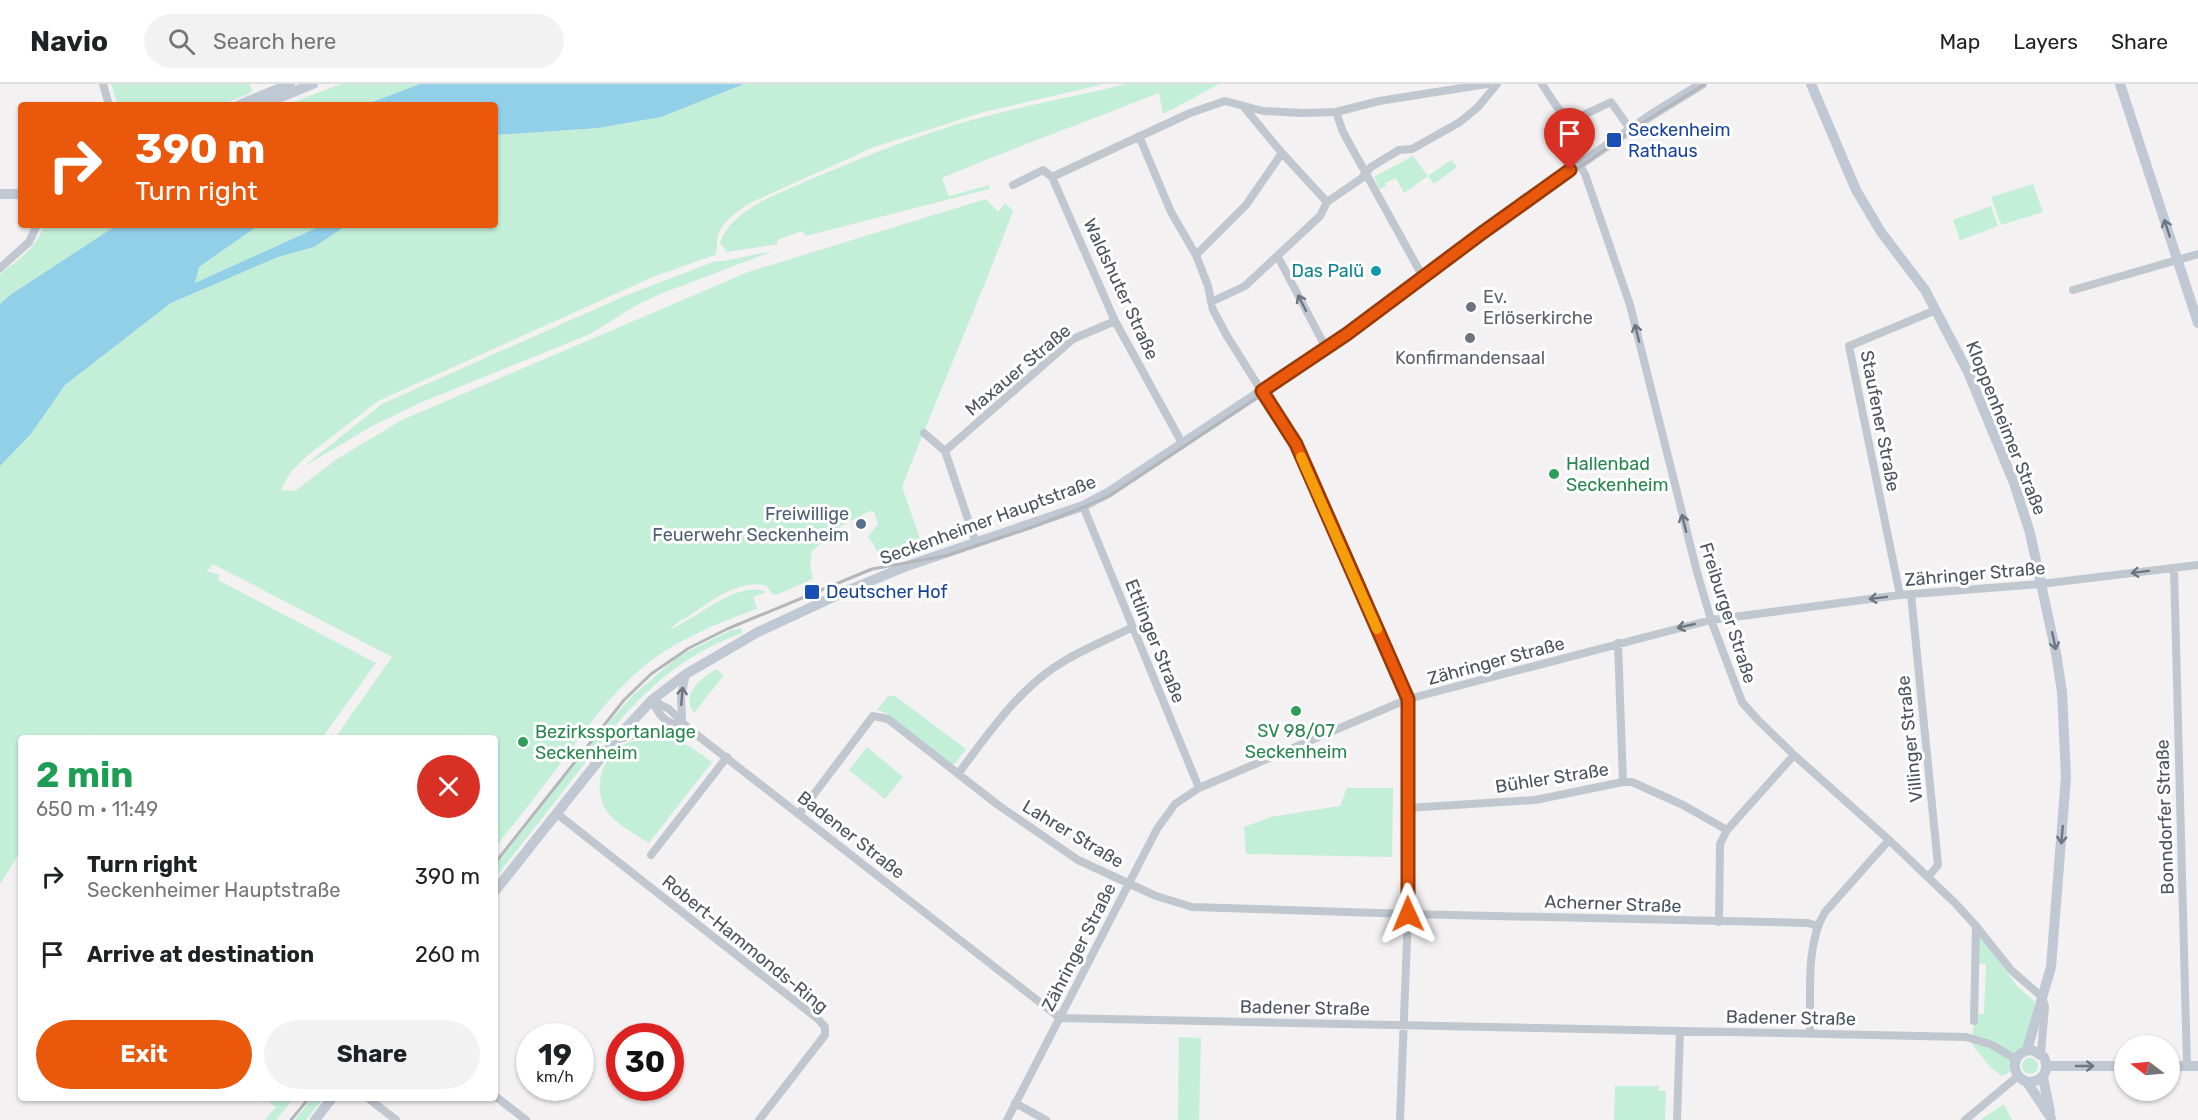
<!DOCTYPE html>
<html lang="en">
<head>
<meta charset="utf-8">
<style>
  :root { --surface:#fff; --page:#f2f2f2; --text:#202124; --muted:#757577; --line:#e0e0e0; --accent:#ea580c }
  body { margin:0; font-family:Rubik,sans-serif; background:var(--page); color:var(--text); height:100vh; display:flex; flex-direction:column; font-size:22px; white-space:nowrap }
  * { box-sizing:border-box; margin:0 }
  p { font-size:20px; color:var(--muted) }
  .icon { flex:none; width:33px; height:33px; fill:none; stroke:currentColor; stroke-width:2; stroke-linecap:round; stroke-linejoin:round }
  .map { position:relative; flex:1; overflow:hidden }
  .side { position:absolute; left:18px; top:651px; width:480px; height:366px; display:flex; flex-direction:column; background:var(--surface); border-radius:6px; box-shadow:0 2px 4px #0004 }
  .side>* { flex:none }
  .banner { position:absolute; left:18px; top:18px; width:480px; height:126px; border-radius:6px; box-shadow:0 2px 4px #0004; background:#ea580c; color:#fff; overflow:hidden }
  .needle { width:39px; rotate:286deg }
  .controls { position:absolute; left:2114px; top:951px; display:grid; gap:12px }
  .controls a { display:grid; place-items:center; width:66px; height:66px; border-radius:50%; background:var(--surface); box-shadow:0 2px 4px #0004; font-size:30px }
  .speed { position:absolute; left:516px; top:939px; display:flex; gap:12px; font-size:30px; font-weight:700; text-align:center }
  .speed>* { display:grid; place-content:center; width:78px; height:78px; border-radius:50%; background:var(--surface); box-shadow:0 2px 4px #0004; line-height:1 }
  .speed small { font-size:15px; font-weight:400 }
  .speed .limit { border:9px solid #d22; background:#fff; color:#111 }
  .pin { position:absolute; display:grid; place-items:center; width:51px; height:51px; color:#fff; margin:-62px -26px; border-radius:50% 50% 50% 0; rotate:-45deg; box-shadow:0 0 6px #0007 }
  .pin .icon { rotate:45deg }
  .me { position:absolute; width:66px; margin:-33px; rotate:359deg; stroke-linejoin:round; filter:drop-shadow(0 0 4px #0008) }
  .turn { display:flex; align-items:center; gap:21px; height:126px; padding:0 18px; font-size:27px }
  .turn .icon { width:78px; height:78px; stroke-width:2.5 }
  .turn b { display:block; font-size:42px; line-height:51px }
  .round { display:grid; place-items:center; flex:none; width:63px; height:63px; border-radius:32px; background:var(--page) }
  .headline { display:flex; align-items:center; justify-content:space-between; height:102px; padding:0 18px }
  h1 { font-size:36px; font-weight:700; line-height:45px; color:#1e9e55 }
  .button { display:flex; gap:12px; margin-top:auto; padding:12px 18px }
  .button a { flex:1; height:69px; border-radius:36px; background:var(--accent); color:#fff; font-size:24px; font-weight:700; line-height:69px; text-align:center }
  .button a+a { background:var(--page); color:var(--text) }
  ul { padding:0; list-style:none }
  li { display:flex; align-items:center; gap:18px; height:78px; padding:0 18px }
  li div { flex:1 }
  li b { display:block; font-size:22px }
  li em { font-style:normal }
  header { display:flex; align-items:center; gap:36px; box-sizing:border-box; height:84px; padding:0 30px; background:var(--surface); border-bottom:2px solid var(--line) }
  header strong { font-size:28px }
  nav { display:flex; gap:33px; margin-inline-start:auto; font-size:21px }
  .search { width:420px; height:54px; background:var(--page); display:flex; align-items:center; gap:15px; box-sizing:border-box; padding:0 21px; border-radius:33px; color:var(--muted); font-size:22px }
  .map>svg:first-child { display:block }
  .green { fill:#c3eed7 }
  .water { fill:#92d0e8 }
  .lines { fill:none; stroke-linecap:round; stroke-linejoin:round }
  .street { stroke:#c0c7cf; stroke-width:8 }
  .secondary { stroke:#c0c8d3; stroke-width:10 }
  .rail { stroke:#b3b6bb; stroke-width:3 }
  .oneway { stroke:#6d7681 }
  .oneway2 { stroke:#6d7680 }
  .route-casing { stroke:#983908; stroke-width:15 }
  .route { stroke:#ea580c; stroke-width:10 }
  .slow { stroke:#f59e0b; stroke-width:10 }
  .transit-dot { fill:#1a4fb4; stroke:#fff; stroke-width:2 }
  .culture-dot { fill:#0f9aa8; stroke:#fff; stroke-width:2 }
  .worship-dot { fill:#6b7280; stroke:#fff; stroke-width:2 }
  .leisure-dot { fill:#2e9e5b; stroke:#fff; stroke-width:2 }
  .service-dot { fill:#5c6f8a; stroke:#fff; stroke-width:2 }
  .labels { text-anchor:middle; stroke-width:6; stroke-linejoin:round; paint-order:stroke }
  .transit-label { font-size:18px; fill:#164399; stroke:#fff; text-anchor:start }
  .culture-label { font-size:18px; fill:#0d838f; stroke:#fff; text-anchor:end }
  .street-label { font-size:18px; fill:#4a535e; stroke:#fff }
  .worship-label { font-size:18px; fill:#5b616d; stroke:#fff; text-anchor:start }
  .leisure-label { font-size:18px; fill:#27864d; stroke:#fff; text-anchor:start }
  .service-label { font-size:18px; fill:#4e5e75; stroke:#fff; text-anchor:end }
</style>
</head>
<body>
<header>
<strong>Navio</strong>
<div class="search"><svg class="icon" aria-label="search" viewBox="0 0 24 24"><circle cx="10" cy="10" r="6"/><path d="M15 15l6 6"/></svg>Search here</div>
<nav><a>Map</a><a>Layers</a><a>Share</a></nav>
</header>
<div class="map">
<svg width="2198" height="1036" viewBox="0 0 2198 1036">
  <rect width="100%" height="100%" fill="#f3f1f1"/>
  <path class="green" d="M111,0H250L252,7L248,10L221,21H118Z
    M341,0H420L364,21H286Z
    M744,0H1104L984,28L874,63L750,119C737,128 723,136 718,151C716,158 718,165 715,171L655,192L378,317L308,371L290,389L281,406L295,407L337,375L402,336L748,188L986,115L998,128L1005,119L1013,127C978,220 938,310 902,403L924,466L915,467L914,463L910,464L911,467L879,472L873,459L868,453L878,440L874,428L870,427L839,443L844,455L831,459L826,455L812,467L810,482L813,495L776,511L772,510L767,502C739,493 706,521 683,536V534L669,546C695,536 738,495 766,508L753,513L757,525C717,539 676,556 643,583C609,611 583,649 557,684C537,711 516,737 495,764V654H335L392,573L213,480L207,487L220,491L218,496L376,579L322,654H94V650L91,654H21V767L0,800V382L31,350L65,301L171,219L278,173L314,163L347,141H495V51L599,44L661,33Z
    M1126,0H1219L1163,30L1159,9L998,71L942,94L949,112L990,101L989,105L806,152L802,147L777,156L778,160L727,168L720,159C731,126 777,110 807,97C865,72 922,49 983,33C1031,20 1079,12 1126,0Z
    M1413,72L1428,92L1451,76L1457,83L1434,100L1428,92L1404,109L1396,94L1385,99L1386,102L1380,105L1374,93Z
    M2033,100L2043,128L2001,141L1991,113Z
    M1991,122L1998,142L1960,156L1953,136Z
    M44,141H117L10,211L0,220V190C18,176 37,164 44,141Z
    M259,141H323L195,199L199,183Z
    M773,167L660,210L635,222L590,250L422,318L372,342L303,383L382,320L627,211L716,177H724Z
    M741,544L742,549C663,578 623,630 574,693C548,727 521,761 495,794V782L589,662L632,612L679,572L729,547Z
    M716,585L724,591L694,629C680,609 701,595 716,585Z
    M888,612H895L966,665L953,682L886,629L877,626Z
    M651,653C678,653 691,663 712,678L649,759C638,752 615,739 608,729C593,708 599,678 620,663C628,657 641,656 651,653Z
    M867,663L903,693L885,715L849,686Z
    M1347,704H1393L1392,773L1246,770L1244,743L1271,733L1340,722Z
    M1980,852L2017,902L2035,918L2024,963L2012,976L2010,988L2002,992L1991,984L1971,959L1976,930H1984L1986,880L1978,879Z
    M1179,953L1201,954L1199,1036H1178Z
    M2022 982a8 8 0 1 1 16 0a8 8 0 1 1-16 0Z
    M1615,1002H1659V1007H1666L1665,1036H1614Z
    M264,1014H294L276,1036H265L276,1023Z
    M312,1014H323L306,1036H295Z
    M2004,1020L2012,1036H1980Z"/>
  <path class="water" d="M420,0H744L661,33L599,44L495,51V21H364Z
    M117,141H259L199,183L195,199L323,141H347L314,163L278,173L171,219L65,301L31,350L0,382V220L10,211Z"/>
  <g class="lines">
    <path class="street" d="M103,0L109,21
      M1542,0C1570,44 1566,39 1611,18L1630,45
      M1243,22L1282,69L1327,118
      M1336,28L1343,48L1423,193
      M1139,52L1171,128L1196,171L1208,202L1213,226L1227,252L1295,360L1408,615V830L1400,1036
      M1579,80L1585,90L1630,221L1697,488L1711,536L1742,618L1757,635L1794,671L1889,756L1955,819L1976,842L2011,886L2042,913L2045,923L2041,969
      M1052,93L1190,29L1225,17L1263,27L1302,29L1336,28L1379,17L1487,0
      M1052,93L1115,237L1182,359
      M1013,101L1043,86L1052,93
      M1196,171L1246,121L1282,69
      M1278,173L1326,264
      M0,184L29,158L37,141
      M2073,206L2198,170
      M1211,218L1245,202L1320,132L1327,118L1362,94L1371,83L1399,66L1412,65L1460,38L1478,23L1497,0
      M924,349L945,367
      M1083,422L1199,704
      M976,459L945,367L1073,255L1115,237
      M2174,484L2187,982
      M1911,510L1938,781L1928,793
      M1900,511L1849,262L1936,226
      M1618,559L1623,698
      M652,616L669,625L688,644L1060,934L1966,953L1990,960L2016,975
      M652,616C658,629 663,637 677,642
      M682,635L681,612L686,590
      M618,655L675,642
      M958,690C989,649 1020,602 1066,576C1088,563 1111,554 1133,543
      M1407,724L1535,716L1623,698H1632L1683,721L1727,746
      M556,729L818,935L825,943V951L759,1036
      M799,730L873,632L888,635L998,721L1078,776L1156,812L1192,823L1408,830L1808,839L1817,842
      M651,771L727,673
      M1719,838L1720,760L1727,746L1794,671
      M1974,937L1976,842
      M1810,949C1811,911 1805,861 1825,828L1889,756
      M495,1012L526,1036
      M368,1014L396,1036
      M1015,1019L1046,1036
      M1007,1036L1157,745L1175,720L1199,704L1408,615L1711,536L1900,511L2041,500L2198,481
      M1677,1036L1680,947
      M1965,1036L2018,992"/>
    <path class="secondary" d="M1811,0L1856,106L1881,148L1925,206L1968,288L2014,399L2030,449L2056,569L2062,608L2066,693L2051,883L2027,966
      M2120,0L2198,239
      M239,21L290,0
      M262,21L313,0
      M0,110H21
      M495,807L615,656L652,616L686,590L758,548L844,508L907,482L1083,422L1108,409L1347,250L1482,149L1551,100L1653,30L1702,0
      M2047,982H2124
      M2169,982H2198
      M2043,993L2050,1028
      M2027,998C2043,998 2050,987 2044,973L2032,966C2011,967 2009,991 2027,998L2051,1034
      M315,1036L332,1014"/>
    <path class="rail" d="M495,779L624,616L651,590L689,564L727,545L872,485L945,472L1030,444L1084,423L1109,412L1264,309L1374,233L1454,173L1639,41L1705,0
      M291,1036L309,1014"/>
  </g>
  <defs><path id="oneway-shaft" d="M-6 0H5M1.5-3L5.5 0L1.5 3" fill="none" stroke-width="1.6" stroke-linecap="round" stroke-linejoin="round" transform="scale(1.5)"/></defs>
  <g class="oneway">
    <use href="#oneway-shaft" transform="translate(2167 144) rotate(-108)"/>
    <use href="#oneway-shaft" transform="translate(2054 557) rotate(78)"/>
    <use href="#oneway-shaft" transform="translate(2062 751) rotate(95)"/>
    <use href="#oneway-shaft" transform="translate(2085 982)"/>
  </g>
  <g class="oneway2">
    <use href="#oneway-shaft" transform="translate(1302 219) rotate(-117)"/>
    <use href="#oneway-shaft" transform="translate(1637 249) rotate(-104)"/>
    <use href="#oneway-shaft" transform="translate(1684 439) rotate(-104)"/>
    <use href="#oneway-shaft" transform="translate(2140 488) rotate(173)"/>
    <use href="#oneway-shaft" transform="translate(1878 514) rotate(173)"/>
    <use href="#oneway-shaft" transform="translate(1686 542) rotate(167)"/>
    <use href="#oneway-shaft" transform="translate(682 612) rotate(-85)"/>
  </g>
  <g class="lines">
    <defs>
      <path id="route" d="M1408,830V615L1296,360L1262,307L1347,250L1482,149L1570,86"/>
    </defs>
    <use href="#route" class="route-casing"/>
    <use href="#route" class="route"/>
    <path class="slow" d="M1301,373L1377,545"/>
  </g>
  <g class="transit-dot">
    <rect x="1606" y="48" width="16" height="16" rx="3"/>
    <rect x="804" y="500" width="16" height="16" rx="3"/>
  </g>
  <circle class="culture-dot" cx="1376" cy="187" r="6"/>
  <g class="worship-dot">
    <circle cx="1471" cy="223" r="6"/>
    <circle cx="1470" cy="254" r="6"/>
  </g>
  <g class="leisure-dot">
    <circle cx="1554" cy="390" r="6"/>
    <circle cx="1296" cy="627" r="6"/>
    <circle cx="523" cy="658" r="6"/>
  </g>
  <circle class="service-dot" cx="861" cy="440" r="6"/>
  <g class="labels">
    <g class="transit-label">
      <text x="1628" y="52">Seckenheim<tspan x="1628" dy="21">Rathaus</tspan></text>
      <text x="826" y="514">Deutscher Hof</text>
    </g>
    <g class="culture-label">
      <text x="1364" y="193">Das Palü</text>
    </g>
    <g class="street-label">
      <text transform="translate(1121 205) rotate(65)" y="6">Waldshuter Straße</text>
      <text transform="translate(1018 286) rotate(-40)" y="6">Maxauer Straße</text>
      <text transform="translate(1880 337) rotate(79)" y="6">Staufener Straße</text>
      <text transform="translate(2006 344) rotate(68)" y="6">Kloppenheimer Straße</text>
      <text transform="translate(988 436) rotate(-20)" y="6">Seckenheimer Hauptstraße</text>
      <text transform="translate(1975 490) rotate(-5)" y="6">Zähringer Straße</text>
      <text transform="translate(1728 529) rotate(72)" y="6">Freiburger Straße</text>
      <text transform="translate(1155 557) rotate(68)" y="6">Ettlinger Straße</text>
      <text transform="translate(1496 577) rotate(-15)" y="6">Zähringer Straße</text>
      <text transform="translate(1910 655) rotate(-96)" y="6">Villinger Straße</text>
      <text transform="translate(1552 694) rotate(-9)" y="6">Bühler Straße</text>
      <text transform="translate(2165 733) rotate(-92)" y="6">Bonndorfer Straße</text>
      <text transform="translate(1073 750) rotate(31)" y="6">Lahrer Straße</text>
      <text transform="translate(851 751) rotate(38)" y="6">Badener Straße</text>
      <text transform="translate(1613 820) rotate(2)" y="6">Acherner Straße</text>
      <text transform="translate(745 860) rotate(39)" y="6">Robert-Hammonds-Ring</text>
      <text transform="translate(1079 863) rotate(-63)" y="6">Zähringer Straße</text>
      <text transform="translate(1305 924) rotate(1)" y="6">Badener Straße</text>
      <text transform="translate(1791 934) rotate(1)" y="6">Badener Straße</text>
    </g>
    <g class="worship-label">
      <text x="1483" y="219">Ev.<tspan x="1483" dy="21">Erlöserkirche</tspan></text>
      <text x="1470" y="280" text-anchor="middle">Konfirmandensaal</text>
    </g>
    <g class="leisure-label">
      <text x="1566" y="386">Hallenbad<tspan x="1566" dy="21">Seckenheim</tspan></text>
      <text x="1296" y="653" text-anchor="middle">SV 98/07<tspan x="1296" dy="21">Seckenheim</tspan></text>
      <text x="535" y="654">Bezirkssportanlage<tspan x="535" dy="21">Seckenheim</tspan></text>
    </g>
    <g class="service-label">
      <text x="849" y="436">Freiwillige<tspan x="849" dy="21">Feuerwehr Seckenheim</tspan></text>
    </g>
  </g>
</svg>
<div class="controls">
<a><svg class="needle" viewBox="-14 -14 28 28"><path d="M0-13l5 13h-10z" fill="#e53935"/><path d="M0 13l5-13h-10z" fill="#757577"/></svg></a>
</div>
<div class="speed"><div>19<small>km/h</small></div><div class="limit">30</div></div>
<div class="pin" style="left:1570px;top:86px;background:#d93025"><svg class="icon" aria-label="arrive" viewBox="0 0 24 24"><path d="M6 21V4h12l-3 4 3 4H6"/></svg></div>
<svg class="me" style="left:1408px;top:830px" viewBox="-20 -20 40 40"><path d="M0-17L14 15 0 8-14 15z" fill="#ea580c" stroke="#fff" stroke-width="4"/></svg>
<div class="banner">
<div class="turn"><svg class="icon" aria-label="right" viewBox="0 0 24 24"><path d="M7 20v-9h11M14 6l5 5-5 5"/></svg><div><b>390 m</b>Turn right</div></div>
</div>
<section class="side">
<div class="headline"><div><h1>2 min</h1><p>650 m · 11:49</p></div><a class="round" style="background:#d93025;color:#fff"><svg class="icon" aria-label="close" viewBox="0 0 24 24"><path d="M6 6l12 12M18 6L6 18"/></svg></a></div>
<ul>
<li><svg class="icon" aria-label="right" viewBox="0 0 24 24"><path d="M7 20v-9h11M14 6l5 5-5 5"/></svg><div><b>Turn right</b><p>Seckenheimer Hauptstraße</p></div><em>390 m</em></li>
<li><svg class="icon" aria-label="arrive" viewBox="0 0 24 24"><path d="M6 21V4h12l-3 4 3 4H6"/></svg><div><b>Arrive at destination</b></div><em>260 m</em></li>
</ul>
<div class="button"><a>Exit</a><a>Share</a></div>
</section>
</div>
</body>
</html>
